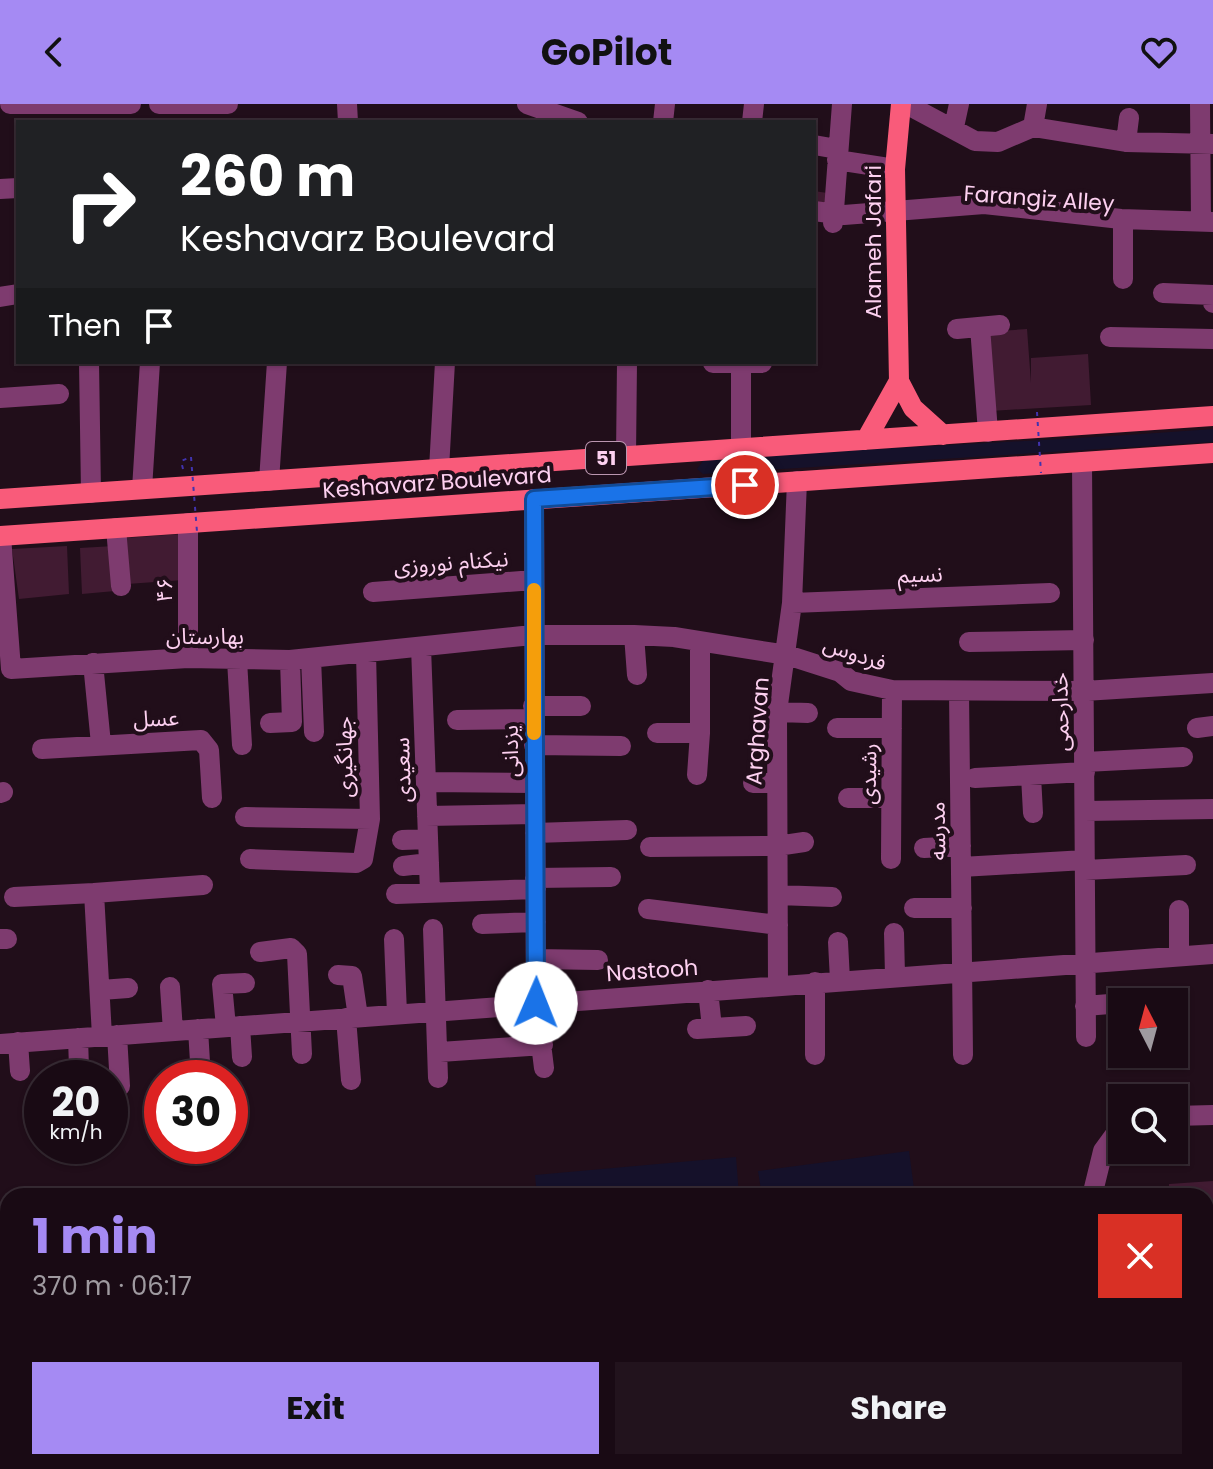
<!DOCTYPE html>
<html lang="en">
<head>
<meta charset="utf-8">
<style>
  :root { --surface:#190a14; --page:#22131d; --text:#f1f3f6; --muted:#9f9aa0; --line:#372b34; --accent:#a58af3 }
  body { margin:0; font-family:Poppins,"Noto Sans Arabic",sans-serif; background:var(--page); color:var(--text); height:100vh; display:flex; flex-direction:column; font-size:30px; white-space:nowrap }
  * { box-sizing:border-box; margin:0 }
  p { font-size:26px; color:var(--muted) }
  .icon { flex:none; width:44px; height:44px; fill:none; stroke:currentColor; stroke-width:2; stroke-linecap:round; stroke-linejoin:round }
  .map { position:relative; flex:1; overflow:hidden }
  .details { position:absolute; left:0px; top:1084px; width:1214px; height:282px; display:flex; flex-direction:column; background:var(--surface); border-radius:24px 24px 0 0; box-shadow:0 2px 6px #0004,0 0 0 2px var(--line) }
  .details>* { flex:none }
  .top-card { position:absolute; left:16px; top:16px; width:800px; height:244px; border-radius:0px; box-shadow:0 2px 6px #0004,0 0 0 2px var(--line); background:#202124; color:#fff; overflow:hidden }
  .needle { width:52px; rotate:354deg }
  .tools { position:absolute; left:1108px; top:884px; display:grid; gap:16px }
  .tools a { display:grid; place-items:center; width:80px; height:80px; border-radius:0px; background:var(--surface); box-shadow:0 2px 6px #0004,0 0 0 2px var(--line); font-size:40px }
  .speed { position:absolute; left:24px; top:956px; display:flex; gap:16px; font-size:40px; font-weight:700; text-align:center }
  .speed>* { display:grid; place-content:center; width:104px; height:104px; border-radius:50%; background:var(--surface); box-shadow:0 2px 6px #0004,0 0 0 2px var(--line); line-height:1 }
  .speed small { font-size:20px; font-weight:400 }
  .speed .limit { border:12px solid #d22; background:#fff; color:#111 }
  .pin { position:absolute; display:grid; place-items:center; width:68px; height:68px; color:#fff; margin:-34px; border:4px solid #fff; border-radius:50%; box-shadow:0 2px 8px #0007 }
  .me { position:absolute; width:88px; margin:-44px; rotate:1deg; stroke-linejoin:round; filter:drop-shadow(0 0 6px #0008) }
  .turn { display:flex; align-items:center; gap:28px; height:168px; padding:0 32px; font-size:36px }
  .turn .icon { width:104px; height:104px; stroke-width:2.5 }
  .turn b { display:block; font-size:56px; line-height:68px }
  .then { display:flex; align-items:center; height:76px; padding:0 32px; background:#0003; gap:16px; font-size:30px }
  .round { display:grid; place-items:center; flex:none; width:84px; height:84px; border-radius:0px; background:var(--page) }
  .head { display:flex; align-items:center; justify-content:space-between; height:136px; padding:0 32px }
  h1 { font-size:48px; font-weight:700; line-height:60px; color:var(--accent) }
  .cta { display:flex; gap:16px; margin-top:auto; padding:16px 32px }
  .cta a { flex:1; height:92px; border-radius:0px; background:var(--accent); color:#111; font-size:32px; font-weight:700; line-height:92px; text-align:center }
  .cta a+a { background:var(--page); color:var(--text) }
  header { display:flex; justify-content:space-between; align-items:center; height:104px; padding:0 32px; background:var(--accent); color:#111; font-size:36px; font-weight:700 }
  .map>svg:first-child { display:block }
  .green { fill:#15112a }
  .building { fill:#411b32 }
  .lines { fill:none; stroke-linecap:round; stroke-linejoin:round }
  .path { stroke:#4133ae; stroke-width:2; stroke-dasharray:4 6; stroke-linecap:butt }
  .minor { stroke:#7e3b6f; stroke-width:20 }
  .major { stroke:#f95b7a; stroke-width:20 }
  .path-bridge { stroke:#4133ae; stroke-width:2; stroke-dasharray:4 6; stroke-linecap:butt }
  .route-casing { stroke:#114b97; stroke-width:20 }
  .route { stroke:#1a73e8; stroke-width:14 }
  .slow { stroke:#f59e0b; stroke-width:14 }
  .labels { text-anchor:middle; stroke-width:8; stroke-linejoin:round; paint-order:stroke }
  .shield { fill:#210e1a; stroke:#bb96b0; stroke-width:2 }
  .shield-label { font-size:20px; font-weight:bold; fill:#fdd0f0 }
  .street-label { font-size:22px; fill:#fdd0f0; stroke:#210e1a }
</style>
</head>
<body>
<header><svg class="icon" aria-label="back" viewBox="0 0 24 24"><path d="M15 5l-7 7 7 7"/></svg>GoPilot<svg class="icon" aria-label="heart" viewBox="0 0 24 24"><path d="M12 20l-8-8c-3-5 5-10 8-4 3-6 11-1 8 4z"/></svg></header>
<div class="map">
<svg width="1213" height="1365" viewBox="0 0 1213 1365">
  <rect width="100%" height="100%" fill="#210e1a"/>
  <path class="green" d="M1213,325V338L703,370L697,365L703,357C873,343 1043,338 1213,325Z
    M909,1047L915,1092H762L758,1067Z
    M736,1053L739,1092H537L535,1071Z"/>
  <path class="building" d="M814,87L834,90L833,109L814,105Z
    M1027,225L1031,279V254L1088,250L1091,301L990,307L984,228Z
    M181,430L183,476L127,480L124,434Z
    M67,442L69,490L19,495L12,445Z
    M114,442L115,487L82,490L80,444Z
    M1213,1077V1099L1206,1100V1092H1169V1080Z
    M1206,1185H1213V1223H1206Z
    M1213,1271V1365H1185V1358H1206V1272Z"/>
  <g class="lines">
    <path class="path" d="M183,365L181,357L191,353"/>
    <path class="minor" d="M10,0H131
      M159,0H228
      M347,0L348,18
      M527,0L578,18
      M906,0L975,37L998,38L1033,23L1126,38L1213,40
      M1200,0L1201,117
      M663,18L665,0
      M752,18L754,0
      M954,23L959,0
      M1033,23L1037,0
      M1126,38L1129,14
      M814,41L837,45
      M837,56L895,65
      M0,85L18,84
      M814,107L844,111L984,100L1121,115L1213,118
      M833,119L842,0
      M1123,124V175
      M1163,189L1213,191V199
      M0,193L18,190
      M980,223L988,328
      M957,225L1000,221
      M1110,233L1213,235
      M89,258L91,389
      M713,259H762
      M0,294L59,290
      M741,345V258
      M626,352L627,258
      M1082,358L1086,933
      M439,365L445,258
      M269,377L277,258
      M142,385L150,258
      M534,395L536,899L544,964
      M116,424L121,482
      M1,432L11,565L188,554L290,556L532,531H634L674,533L787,551L840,568L851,577L892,586L1084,587L1213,579
      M373,488L534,476
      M792,499L1050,489
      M634,531L637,571
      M969,538L1084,536
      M421,543L430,788
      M188,554V419
      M311,554L314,628
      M237,556L242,641
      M93,559L101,640
      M959,587L963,951
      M533,602H581
      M777,608L808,609
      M457,616L533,615
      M270,619L292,618L290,556
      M837,624H892
      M1197,624L1213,622
      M657,629H700V539
      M534,641L621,642
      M42,645L201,636L209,646L212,694
      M1085,658L1183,653
      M697,671L700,629
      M1031,672L1033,709
      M975,674L1085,668
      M426,678L534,679
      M753,679H775
      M0,689L3,688
      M848,694H891
      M1085,707L1213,705
      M427,712L535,710
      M245,713L370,715
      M535,729L627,726
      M402,736L428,735
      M650,743L777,742L804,738
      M924,744L961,742
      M250,755L356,759L363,755L370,715L366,549
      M891,755L892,586
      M403,762L429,759
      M961,763L1085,756
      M1085,766L1186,761
      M535,774L611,773
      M94,789L203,781
      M396,790L536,785
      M778,791L832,793
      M14,793L94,789L102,932
      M914,804H962
      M648,805L778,821
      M482,820L536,818
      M433,825L438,974
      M894,829L895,872
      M0,835H7
      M394,835L397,910
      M838,838L840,876
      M260,848L291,844L297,850L302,950
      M1179,853V806
      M536,855L598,856
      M338,871L352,872L358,913
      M815,878V951
      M778,881L777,608L792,499L797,377
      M170,883L173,927
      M101,886L128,884
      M708,886L712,924
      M1141,898L1167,896
      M1085,902L1122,899
      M346,914L351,976
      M240,922L242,953
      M226,923L222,880L245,879
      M198,925L200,958
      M697,925L746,922
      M117,931L120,982
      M78,934L79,964
      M18,938L20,967
      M0,940L1213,850
      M440,948L543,941
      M1174,1012L1213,1011
      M1092,1092L1103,1047L1122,1021
      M0,1288L8,1287
      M1106,1358L1107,1365
      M188,1365L212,1358
      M287,1365V1358"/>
    <path class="major" d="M901,0L895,65L899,277L913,304L943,331
      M866,336L899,277
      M0,395L1213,312
      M0,432L1213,349"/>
    <path class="path-bridge" d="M1037,308L1041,369
      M191,353L197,428"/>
  </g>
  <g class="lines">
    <defs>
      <path id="route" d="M536,899L534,395L745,381"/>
    </defs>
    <use href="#route" class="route-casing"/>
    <use href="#route" class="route"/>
    <path class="slow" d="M534,486V629"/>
  </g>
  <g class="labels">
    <rect class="shield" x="586" y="338" width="40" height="32" rx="6"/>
    <g class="shield-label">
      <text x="606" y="361">51</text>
    </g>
    <g class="street-label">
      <text transform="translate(1039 94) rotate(4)" y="8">Farangiz Alley</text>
      <text transform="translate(873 138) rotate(-90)" y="8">Alameh Jafari</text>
      <text transform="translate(437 378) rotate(-4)" y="8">Keshavarz Boulevard</text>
      <text transform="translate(451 458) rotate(-4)" y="8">نیکنام نوروزی</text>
      <text transform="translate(920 470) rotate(-2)" y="8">نسیم</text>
      <text transform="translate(164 486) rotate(-90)" y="8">۴۶</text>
      <text x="205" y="540">بهارستان</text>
      <text transform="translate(855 549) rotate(19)" y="8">فردوس</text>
      <text transform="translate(1060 608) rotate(-91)" y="8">خدارحمی</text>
      <text transform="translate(156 614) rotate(-2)" y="8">عسل</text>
      <text transform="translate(757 627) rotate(-86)" y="8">Arghavan</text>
      <text transform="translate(510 647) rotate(-91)" y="8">یزدانی</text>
      <text transform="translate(344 653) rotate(-91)" y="8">جهانگیری</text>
      <text transform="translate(402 666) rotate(-92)" y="8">سعیدی</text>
      <text transform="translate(868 670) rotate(-89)" y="8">رشیدی</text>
      <text transform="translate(937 727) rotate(-91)" y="8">مدرسه</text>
      <text transform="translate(652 866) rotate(-4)" y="8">Nastooh</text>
    </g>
  </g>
</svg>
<div class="tools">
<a><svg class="needle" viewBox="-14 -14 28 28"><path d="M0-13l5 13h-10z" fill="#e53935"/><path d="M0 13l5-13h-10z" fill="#9f9aa0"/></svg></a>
<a><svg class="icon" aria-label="search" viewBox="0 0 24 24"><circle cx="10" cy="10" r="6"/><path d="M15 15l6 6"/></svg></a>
</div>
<div class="speed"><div>20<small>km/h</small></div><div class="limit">30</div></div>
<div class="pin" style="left:745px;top:381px;background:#d93025"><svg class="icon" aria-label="arrive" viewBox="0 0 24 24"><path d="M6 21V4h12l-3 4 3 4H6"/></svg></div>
<svg class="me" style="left:536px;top:899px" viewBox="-20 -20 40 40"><circle r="19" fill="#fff"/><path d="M0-13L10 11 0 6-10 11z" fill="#1a73e8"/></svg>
<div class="top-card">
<div class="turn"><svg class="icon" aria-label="right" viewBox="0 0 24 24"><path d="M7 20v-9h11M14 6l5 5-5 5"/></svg><div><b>260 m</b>Keshavarz Boulevard</div></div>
<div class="then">Then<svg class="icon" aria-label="arrive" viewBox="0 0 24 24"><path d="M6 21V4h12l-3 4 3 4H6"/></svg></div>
</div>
<section class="details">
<div class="head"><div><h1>1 min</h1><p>370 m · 06:17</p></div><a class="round" style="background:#d93025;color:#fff"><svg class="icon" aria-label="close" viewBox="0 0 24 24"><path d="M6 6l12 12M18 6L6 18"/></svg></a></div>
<div class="cta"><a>Exit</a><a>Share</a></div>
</section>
</div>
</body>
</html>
